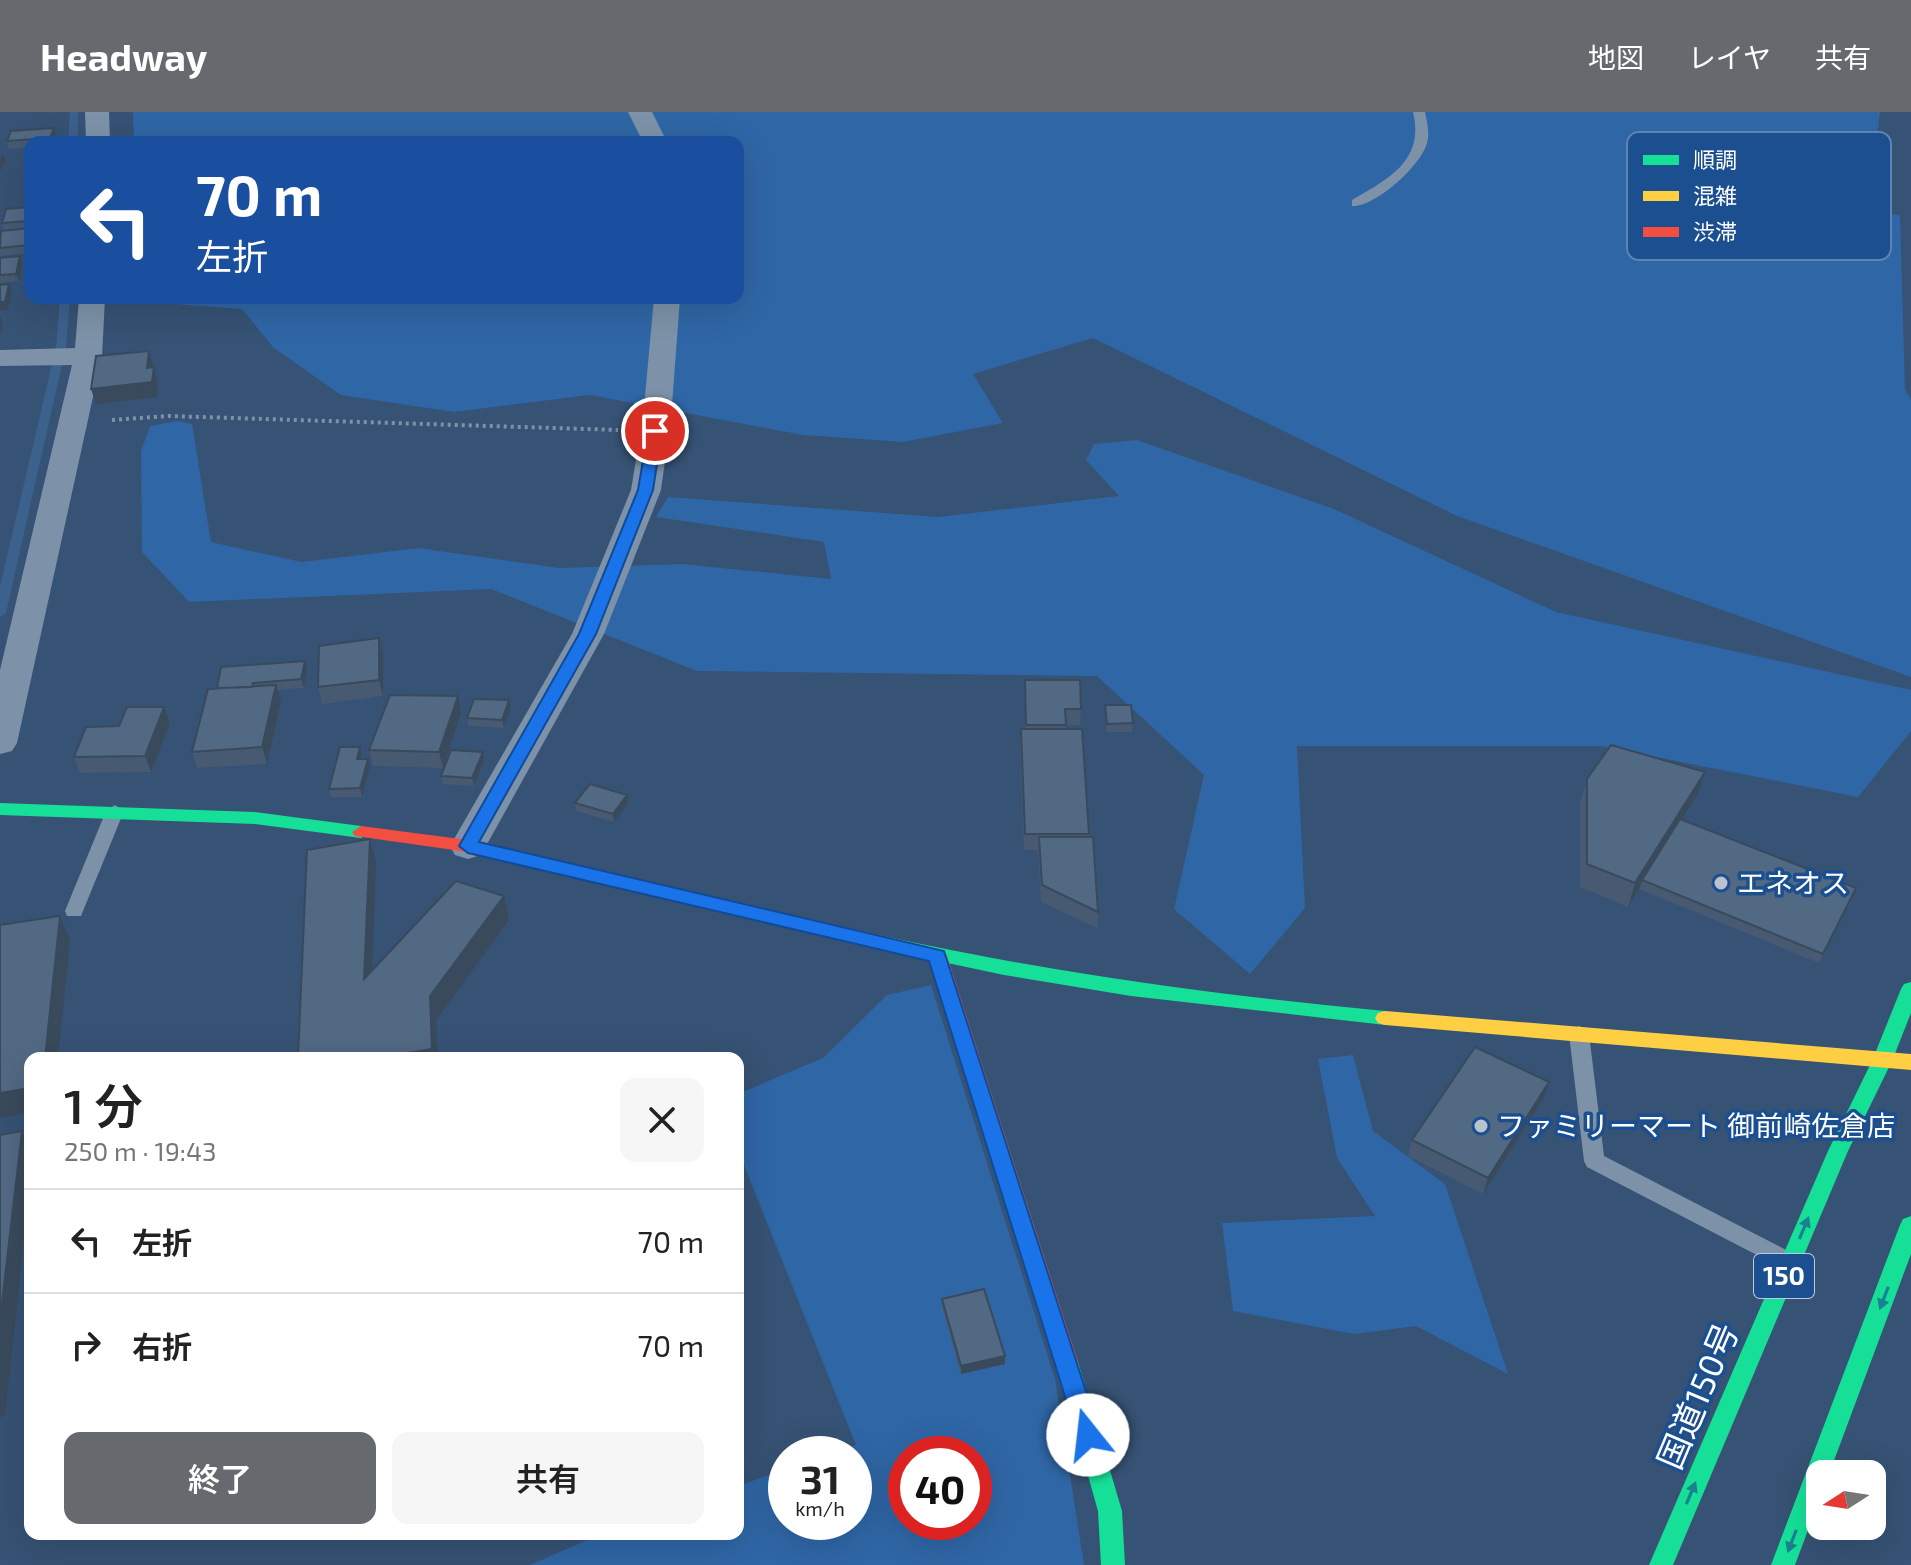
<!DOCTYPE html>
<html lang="ja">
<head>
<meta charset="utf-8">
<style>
  :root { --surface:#fff; --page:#f6f6f6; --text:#222; --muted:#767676; --line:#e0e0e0; --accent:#666a6f }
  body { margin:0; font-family:"Exo 2","Noto Sans JP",sans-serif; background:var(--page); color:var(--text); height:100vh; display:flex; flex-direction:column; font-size:30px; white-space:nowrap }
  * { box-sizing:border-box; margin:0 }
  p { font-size:26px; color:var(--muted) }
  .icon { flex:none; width:44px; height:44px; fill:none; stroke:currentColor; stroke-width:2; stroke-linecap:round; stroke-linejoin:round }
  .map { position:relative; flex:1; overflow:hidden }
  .panel { position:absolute; left:24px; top:940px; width:720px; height:488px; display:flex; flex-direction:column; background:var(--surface); border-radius:16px; box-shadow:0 8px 32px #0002 }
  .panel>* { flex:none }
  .top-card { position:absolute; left:24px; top:24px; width:720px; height:168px; border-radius:16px; box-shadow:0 8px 32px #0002; background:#1a4fa0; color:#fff; overflow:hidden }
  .needle { width:52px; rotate:258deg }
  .buttons { position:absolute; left:1806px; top:1348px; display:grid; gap:16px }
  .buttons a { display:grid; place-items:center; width:80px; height:80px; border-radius:16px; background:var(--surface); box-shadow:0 8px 32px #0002; font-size:40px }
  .speed { position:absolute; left:768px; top:1324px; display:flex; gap:16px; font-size:40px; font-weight:700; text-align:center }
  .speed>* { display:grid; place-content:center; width:104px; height:104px; border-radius:50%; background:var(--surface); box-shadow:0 8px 32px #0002; line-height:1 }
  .speed small { font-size:20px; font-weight:400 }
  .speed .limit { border:12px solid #d22; background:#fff; color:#111 }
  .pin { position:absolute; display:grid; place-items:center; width:68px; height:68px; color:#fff; margin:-34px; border:4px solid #fff; border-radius:50%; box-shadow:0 2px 8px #0007 }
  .me { position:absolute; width:88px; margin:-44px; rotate:344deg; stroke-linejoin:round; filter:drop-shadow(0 0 6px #0008) }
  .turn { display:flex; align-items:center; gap:28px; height:168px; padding:0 40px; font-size:36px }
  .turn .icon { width:104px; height:104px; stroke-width:2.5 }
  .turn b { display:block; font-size:56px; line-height:68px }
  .round { display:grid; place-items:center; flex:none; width:84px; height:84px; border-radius:16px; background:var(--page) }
  .headline { display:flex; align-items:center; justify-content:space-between; height:136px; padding:0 40px }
  h1 { font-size:48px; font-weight:600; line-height:60px }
  .primary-button { display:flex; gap:16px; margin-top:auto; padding:16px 40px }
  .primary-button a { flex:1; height:92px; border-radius:16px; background:var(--accent); color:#fff; font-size:32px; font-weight:600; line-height:92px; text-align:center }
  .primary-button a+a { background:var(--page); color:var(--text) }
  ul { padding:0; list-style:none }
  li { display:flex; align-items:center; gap:24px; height:104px; padding:0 40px; border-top:2px solid var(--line) }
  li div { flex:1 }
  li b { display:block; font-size:30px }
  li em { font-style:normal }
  header { display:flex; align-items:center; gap:48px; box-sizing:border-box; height:112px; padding:0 40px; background:var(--accent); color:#fff }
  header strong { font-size:38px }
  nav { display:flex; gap:44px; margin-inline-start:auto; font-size:28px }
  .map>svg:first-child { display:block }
  .green { fill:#2f66a5; fill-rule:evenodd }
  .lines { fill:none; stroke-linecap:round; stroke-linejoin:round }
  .stream { fill:#3b618d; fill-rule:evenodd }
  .path { stroke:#7d92a8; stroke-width:4; stroke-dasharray:3 4; stroke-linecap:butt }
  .lane { fill:#7d92a8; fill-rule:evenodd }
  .street { fill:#7d92a8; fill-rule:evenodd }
  .fast { fill:#16e098; fill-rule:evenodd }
  .slow { fill:#ffcf43; fill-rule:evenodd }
  .jam { fill:#f24e42; fill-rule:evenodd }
  .wall { fill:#475a72 }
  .shaded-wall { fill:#394a5c }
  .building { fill:#526984; stroke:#394a5c; stroke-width:2 }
  .oneway { fill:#198292 }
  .route { fill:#1a73e8; stroke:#114b97; stroke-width:2 }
  .poi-dot { fill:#b9c2ce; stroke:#1b4f8f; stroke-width:3 }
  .labels { text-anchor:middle; stroke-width:7; stroke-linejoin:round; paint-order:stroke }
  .shield { fill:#1b4f8f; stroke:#bbcadd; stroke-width:2 }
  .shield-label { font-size:26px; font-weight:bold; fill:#fff }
  .poi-label { font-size:28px; fill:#fff; stroke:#1b4f8f; text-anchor:start }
  .near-street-label { font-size:34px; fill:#fff; stroke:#1b4f8f }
  .key { fill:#1b4f8f; stroke:#5f84b1; stroke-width:2 }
  .key-label { font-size:22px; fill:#fff }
</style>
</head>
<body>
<header>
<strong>Headway</strong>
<nav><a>地図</a><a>レイヤ</a><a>共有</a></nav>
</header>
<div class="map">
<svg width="1911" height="1453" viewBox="0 0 1911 1453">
  <rect width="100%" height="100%" fill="#365274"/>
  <path class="green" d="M133,0H1880L1870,89L1751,92L1900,103L1905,277L1911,288V565L1457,404L1093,226L973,262L1003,311L903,330L803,323L590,283L454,300L341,283L274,236L242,197L122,188V186H738V30H134Z
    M177,309L192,312L211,430L302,450L418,436L559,456L682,452L831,467L824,430L656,405L668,385L938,405L1119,384L1086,348L1094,332L1137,328L1334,397L1556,500L1911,578V619L1858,685L1600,634H1297L1305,796L1250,862L1174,797L1204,663L1097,564L697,559L491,477L189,490L142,440L141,339L150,314Z
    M931,873L1055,1267L1084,1453H530L601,1422H738V1374L786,1357V1410H854V1342H831L856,1333L738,1038V982L823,946L887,883ZM906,1342H974V1410H906Z
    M1353,943L1373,1019L1445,1072L1508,1262L1416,1214L1354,1222L1233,1199L1222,1111L1375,1104L1337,1046L1318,947Z"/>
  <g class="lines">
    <path class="stream" d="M70,0H78V30H68Z
      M60,186H70L66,235L6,501L0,505V474L56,235Z"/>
    <path class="path" d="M112,308L168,304L618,318"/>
    <path class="lane" d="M1413,0H1425C1427,10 1430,21 1427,31C1421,54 1374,96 1352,94V88C1388,67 1425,49 1413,0Z
      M115,693L124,699L83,799L81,804H67L65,799L106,699Z
      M1579,914L1586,917L1589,922L1604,1044L1796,1143L1799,1149L1796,1155L1788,1158L1780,1155L1587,1055L1584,1049L1569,922L1572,917Z"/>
    <path class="street" d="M85,0H109L110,30H86Z
      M628,0H652L667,30H643Z
      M79,186H105L102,244L17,631L12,639L0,642V558L72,253L0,254V238L75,236Z
      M654,186H680L671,306L661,378L604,522L486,734L481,743L468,747L455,743L450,734L572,522L631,378L643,306Z"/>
    <path class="fast" d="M0,691L255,700L361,714L370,720L361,726L255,712L0,703Z
      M879,823C1046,860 1215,883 1385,899L1392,901L1395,906L1392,911L1385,913L1131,884L1004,863L872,835L870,830L872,825Z
      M1911,870V901L1892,949L1848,1039L1673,1453H1649L1828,1039L1872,949L1901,877L1904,872Z
      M1911,1104V1142L1829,1362H1820V1386L1795,1453H1771L1900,1113L1903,1107Z
      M1067,1240L1075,1243L1078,1250L1122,1399L1125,1453H1101L1098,1399L1056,1250L1059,1243Z"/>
    <path class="slow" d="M1385,899L1911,942V958L1385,913L1378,911L1375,906L1378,901Z"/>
    <path class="jam" d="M361,714L468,728L879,823L886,825L888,830L886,835L879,837L468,740L355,724L352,720Z
      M937,837L944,839L947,844L1078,1250L1075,1257L1067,1260L1059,1257L1056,1250L927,844L930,839Z"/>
  </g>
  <path class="wall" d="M56,23L54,30H30V35L9,37L7,29Z
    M30,95V141L0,144V121L4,119L2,111Z
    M0,146L22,151L19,169L0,171Z
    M383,542V584L322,592L318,575Z
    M307,557L304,576L277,578L281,589L267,652L197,656L192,640L217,576Z
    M1025,568L1081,597L1080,613H1066V617L1089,722L1098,800L1097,816L1041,790L1038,738H1024L1020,633L1021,617H1025Z
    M1105,593L1133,611L1132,620H1106Z
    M164,595L170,611L151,660L80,661L74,645L119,614Z
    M511,597L504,616L468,614L467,606Z
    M461,601L443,656L373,654L369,638Z
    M360,635L362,643L361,647H368L370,655L362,685H331L329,677Z
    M484,648L474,674L443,672L441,664Z
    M1587,667L1697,683L1682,707L1853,785L1819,851L1639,777L1640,775L1628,795L1580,775V691Z
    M627,683L628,691L614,710L576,699L575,691Z
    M1549,970L1544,986L1483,1082L1408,1044L1412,1028Z
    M942,1187L1005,1252L961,1262L942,1195Z"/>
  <path class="shaded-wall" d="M54,16L56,23L54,30H52L50,26Z
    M4,42L6,50L0,59V48Z
    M20,144L22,151L19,169L16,162Z
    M9,172L12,179L8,198H0V190Z
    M0,204L3,211L0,221Z
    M149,239L158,271L157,285L96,292L91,277L147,256Z
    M379,526L383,542V584L379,568Z
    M305,549L307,557L304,576L301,567Z
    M276,573L281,589L267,652L262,635Z
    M458,584L461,601L443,656L439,640Z
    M509,588L511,597L504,616L502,608Z
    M164,595L170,611L151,660L145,644Z
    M360,635L362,643L359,655L357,647Z
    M483,640L484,648L474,674L472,666Z
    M368,647L370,655L362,685L360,676Z
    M1705,660L1697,683L1644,769L1642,768L1640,775L1628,795L1635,771Z
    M627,683L628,691L614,710L613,702Z
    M370,727L376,751L371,891L364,867Z
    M504,784L509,808L436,908L438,946H393L430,884Z
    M60,804L70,828L58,946H45Z
    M1549,970L1544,986L1483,1082L1488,1066Z
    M30,976V1001L0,1006V981Z
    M22,1019L30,1036V1072L5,1304L0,1305V1208Z
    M1005,1244V1252L961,1262V1254Z"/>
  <path class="building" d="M54,16L50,26L7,29L11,19Z
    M30,95V109L2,111L6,97Z
    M30,116L28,133L0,136L1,119Z
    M20,144L16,162L0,163V146Z
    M9,172L5,190H0V173Z
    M149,239L147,256L154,255L152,270L91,277L96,244Z
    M379,526V568L318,575L319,534Z
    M305,549L301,567L253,571L252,575L217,576L221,555Z
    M1025,568H1080L1081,597H1065L1066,613H1026Z
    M276,573L262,635L192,640L208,577Z
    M390,583L458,584L439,640L369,638Z
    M474,587L509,588L502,608L467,606Z
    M1105,593H1131L1133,611L1107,612Z
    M127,595H164L145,644L74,645L86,615L119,614Z
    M1021,617H1082L1089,722H1025Z
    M1611,633L1705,660L1635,771L1587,752V667Z
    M340,635H360L357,647H368L360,676L329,677Z
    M451,638L483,640L472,666L441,664Z
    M590,672L627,683L613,702L575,691Z
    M1680,707L1856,776L1823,842L1642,768Z
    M1039,725H1093L1098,800L1042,773Z
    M370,727L364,867L456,769L504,784L430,884L432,937L395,943L393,946H298L307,738Z
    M60,804L45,946H30V976L0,981V813Z
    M1475,935L1549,970L1488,1066L1412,1028Z
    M22,1019L0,1208V1023Z
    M984,1177L1005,1244L961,1254L942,1187Z"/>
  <defs><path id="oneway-solid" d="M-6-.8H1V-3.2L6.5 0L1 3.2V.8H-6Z" transform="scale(2)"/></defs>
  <g class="oneway">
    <use href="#oneway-solid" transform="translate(1804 1116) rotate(-67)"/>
    <use href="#oneway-solid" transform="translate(1884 1186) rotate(111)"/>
    <use href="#oneway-solid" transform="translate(1691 1381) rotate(-67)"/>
    <use href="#oneway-solid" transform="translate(1792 1429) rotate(111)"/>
  </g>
  <path class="route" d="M655,315L662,319L653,378L596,522L479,730L944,839L1100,1323L1097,1330L1088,1334L1080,1330L1077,1323L929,849L468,741L459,734L579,522L638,378L648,319Z"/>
  <g class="poi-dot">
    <circle cx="1721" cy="771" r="8"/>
    <circle cx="1481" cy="1014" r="8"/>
  </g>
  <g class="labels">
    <rect class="shield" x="1754" y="1142" width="60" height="44" rx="6"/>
    <g class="shield-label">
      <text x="1784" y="1173">150</text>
    </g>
    <g class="poi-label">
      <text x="1737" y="781">エネオス</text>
      <text x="1497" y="1024">ファミリーマート 御前崎佐倉店</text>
    </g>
    <g class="near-street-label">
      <text transform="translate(1698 1284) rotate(-67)" y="12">国道150号</text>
    </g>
  </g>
  <rect x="1627" y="20" width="264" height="128" rx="12" class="key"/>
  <rect x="1643" y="43" width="36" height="10" fill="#16e098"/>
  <rect x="1643" y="79" width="36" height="10" fill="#ffcf43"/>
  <rect x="1643" y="115" width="36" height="10" fill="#f24e42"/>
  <g class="key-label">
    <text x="1693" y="56">順調</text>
    <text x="1693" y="92">混雑</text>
    <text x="1693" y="128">渋滞</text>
  </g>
</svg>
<div class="buttons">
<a><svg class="needle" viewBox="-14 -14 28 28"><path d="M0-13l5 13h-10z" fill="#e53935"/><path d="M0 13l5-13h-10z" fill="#767676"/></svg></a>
</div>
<div class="speed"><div>31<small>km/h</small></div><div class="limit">40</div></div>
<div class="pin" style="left:655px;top:319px;background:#d93025"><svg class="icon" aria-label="arrive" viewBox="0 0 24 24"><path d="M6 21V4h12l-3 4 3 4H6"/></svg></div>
<svg class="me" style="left:1088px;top:1323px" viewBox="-20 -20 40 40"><circle r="19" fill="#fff"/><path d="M0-13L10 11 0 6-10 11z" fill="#1a73e8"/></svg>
<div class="top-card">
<div class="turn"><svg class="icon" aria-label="left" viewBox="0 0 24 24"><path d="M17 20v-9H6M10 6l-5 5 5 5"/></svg><div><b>70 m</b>左折</div></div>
</div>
<section class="panel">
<div class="headline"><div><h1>1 分</h1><p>250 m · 19:43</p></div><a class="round"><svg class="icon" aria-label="close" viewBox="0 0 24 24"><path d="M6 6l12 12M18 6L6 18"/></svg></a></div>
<ul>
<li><svg class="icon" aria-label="left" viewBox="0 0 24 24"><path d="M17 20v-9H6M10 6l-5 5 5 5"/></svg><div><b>左折</b></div><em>70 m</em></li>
<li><svg class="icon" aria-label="right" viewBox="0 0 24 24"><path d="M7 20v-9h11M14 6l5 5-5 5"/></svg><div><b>右折</b></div><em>70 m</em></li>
</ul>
<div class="primary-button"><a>終了</a><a>共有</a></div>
</section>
</div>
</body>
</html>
